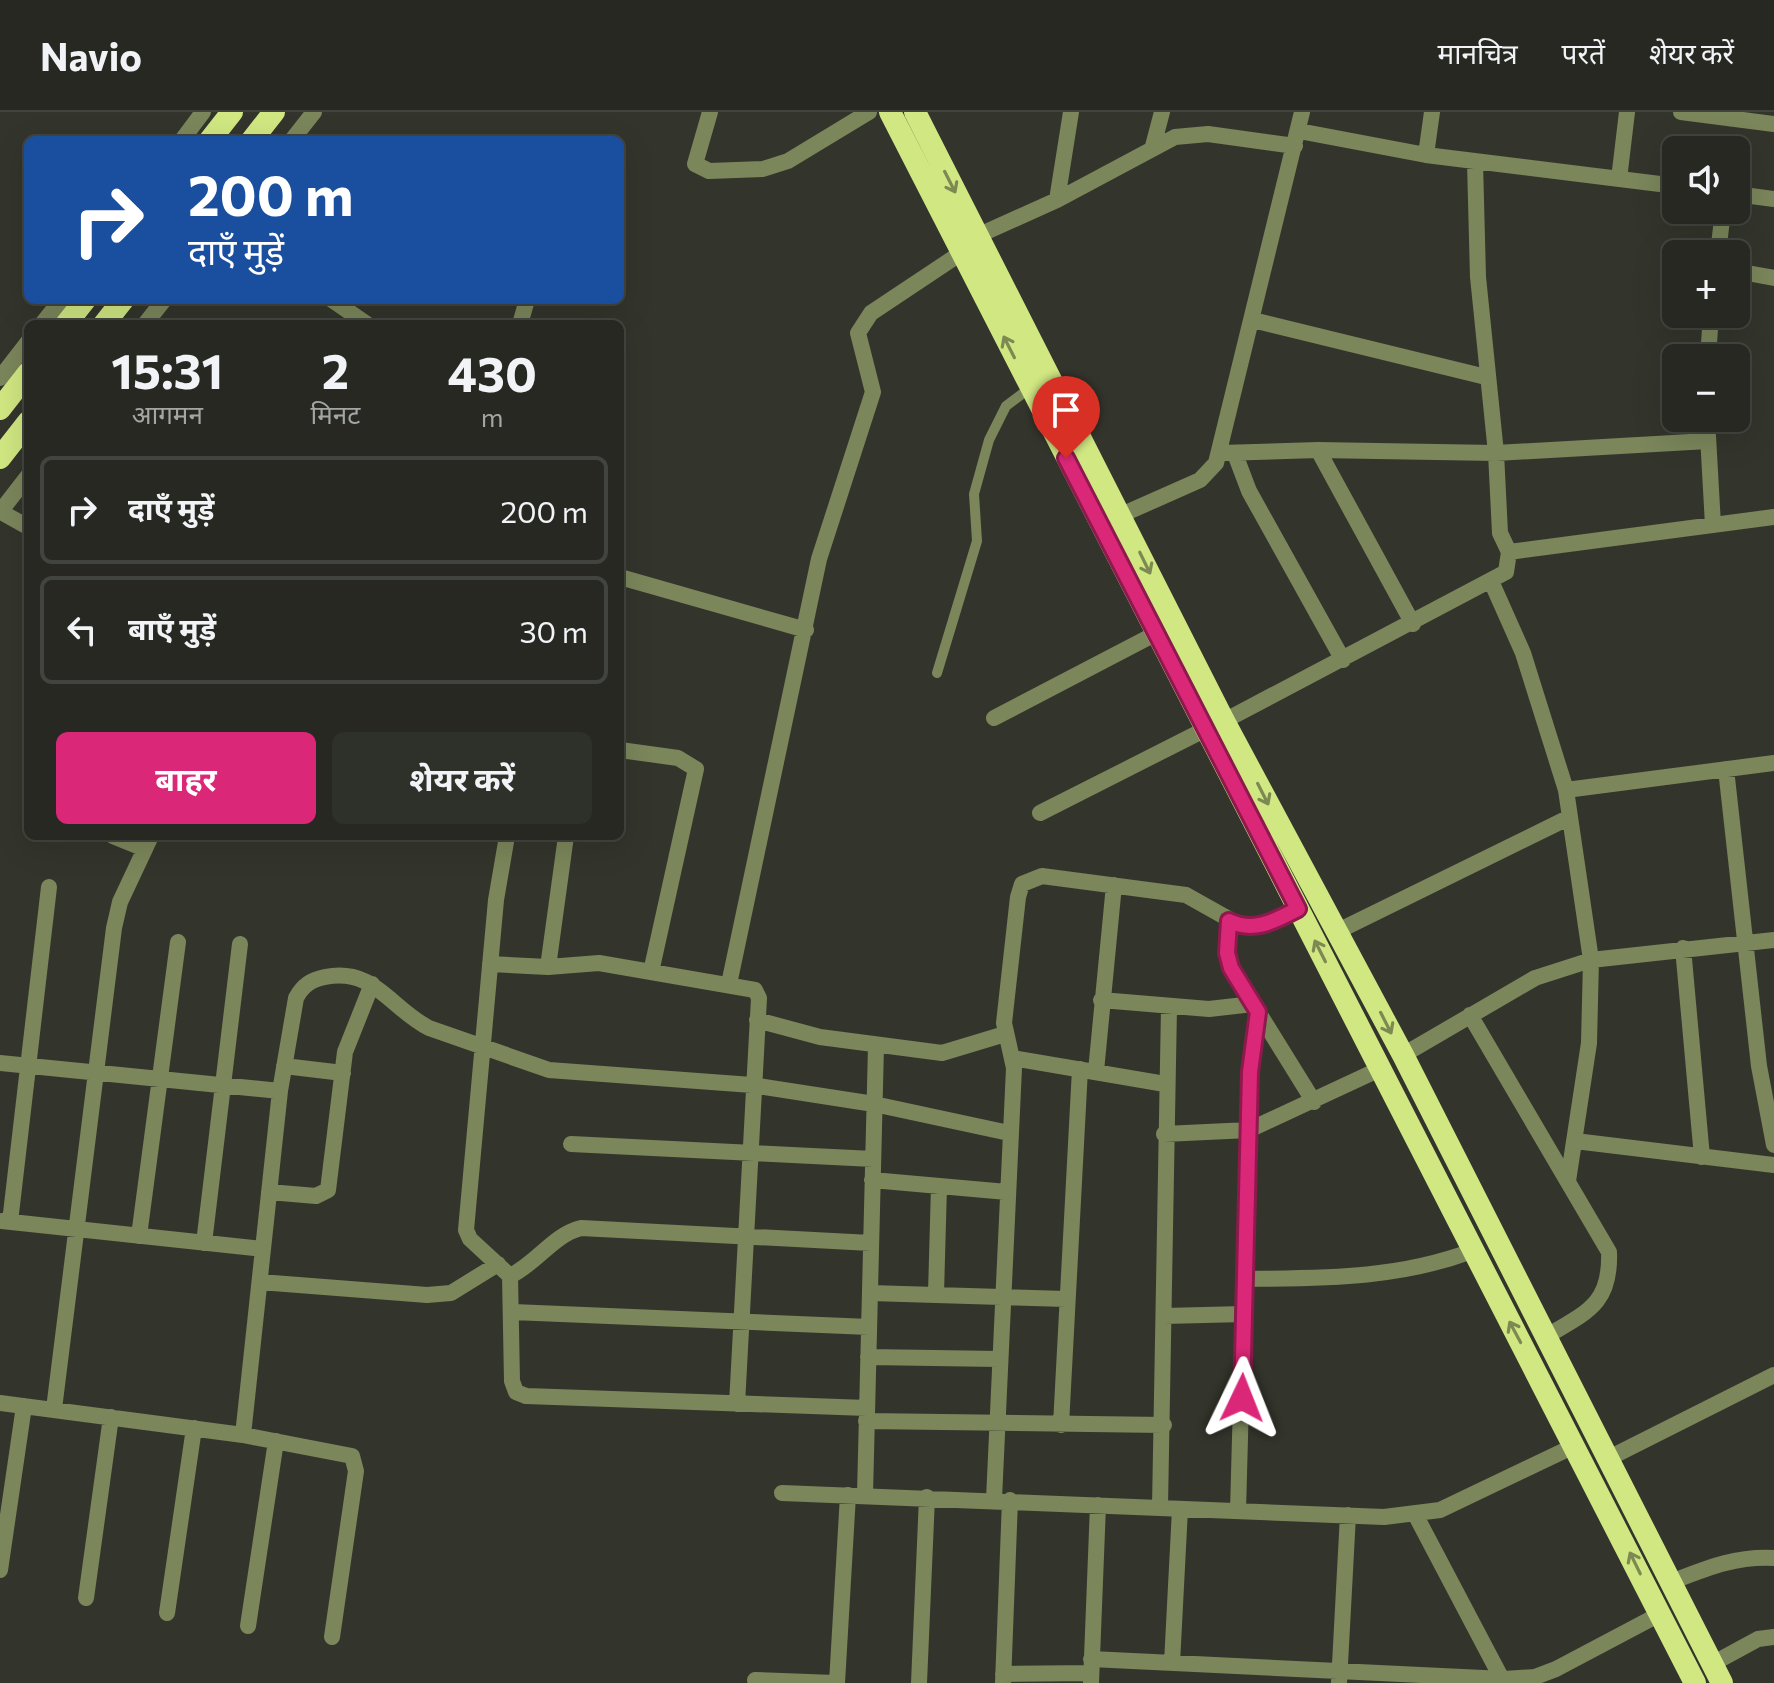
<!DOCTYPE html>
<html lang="hi">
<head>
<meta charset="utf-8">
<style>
  :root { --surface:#262821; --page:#2e302a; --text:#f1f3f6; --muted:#a4a6a5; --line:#42443f; --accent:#db2777 }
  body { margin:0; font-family:Commissioner,"Noto Sans Devanagari",sans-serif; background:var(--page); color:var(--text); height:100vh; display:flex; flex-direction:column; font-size:30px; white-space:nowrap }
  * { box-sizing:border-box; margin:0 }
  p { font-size:26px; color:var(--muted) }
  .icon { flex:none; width:44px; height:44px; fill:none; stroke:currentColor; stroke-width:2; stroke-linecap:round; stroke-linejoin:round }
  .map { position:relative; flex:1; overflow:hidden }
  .panel { position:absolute; left:24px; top:208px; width:600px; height:520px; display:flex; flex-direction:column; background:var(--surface); border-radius:12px; box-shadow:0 8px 32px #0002,0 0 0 2px var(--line) }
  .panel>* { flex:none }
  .guide { position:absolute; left:24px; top:24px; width:600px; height:168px; border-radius:12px; box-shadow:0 8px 32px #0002,0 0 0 2px var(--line); background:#1a4fa0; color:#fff; overflow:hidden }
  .fabs { position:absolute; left:1662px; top:24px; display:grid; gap:16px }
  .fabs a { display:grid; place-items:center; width:88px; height:88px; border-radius:12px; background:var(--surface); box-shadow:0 8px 32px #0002,0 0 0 2px var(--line); font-size:40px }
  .pin { position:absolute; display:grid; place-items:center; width:68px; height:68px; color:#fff; margin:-82px -34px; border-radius:50% 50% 50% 0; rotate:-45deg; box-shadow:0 0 8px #0007 }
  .pin .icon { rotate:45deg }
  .me { position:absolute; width:88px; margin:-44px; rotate:2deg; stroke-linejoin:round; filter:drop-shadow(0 0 6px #0008) }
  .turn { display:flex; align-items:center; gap:28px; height:168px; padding:0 32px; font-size:36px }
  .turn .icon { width:104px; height:104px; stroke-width:2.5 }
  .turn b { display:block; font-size:56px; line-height:68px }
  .eta { display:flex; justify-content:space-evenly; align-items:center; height:136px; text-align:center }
  .eta b { font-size:48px; font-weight:700; line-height:56px }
  .button { display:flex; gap:16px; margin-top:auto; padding:16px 32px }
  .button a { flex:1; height:92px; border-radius:12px; background:var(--accent); color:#fff; font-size:32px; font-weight:700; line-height:92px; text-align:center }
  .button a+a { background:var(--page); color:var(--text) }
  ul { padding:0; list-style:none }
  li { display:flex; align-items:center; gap:24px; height:108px; margin:0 16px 12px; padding:0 16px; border:4px solid var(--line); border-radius:12px }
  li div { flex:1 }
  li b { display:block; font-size:30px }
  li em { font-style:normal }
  header { display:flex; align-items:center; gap:48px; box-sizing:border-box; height:112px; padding:0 40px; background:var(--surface); border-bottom:2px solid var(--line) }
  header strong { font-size:38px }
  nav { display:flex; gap:44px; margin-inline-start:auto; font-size:28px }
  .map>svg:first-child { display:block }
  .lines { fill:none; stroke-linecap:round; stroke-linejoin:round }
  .service { stroke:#7b865b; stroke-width:10 }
  .minor { stroke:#7b865b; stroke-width:16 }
  .tertiary { stroke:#7b865b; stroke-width:16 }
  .trunk { stroke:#d0e782; stroke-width:22 }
  .oneway { stroke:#7c8952 }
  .route-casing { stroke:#8e194d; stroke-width:20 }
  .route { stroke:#db2777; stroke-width:14 }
</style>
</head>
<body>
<header>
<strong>Navio</strong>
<nav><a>मानचित्र</a><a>परतें</a><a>शेयर करें</a></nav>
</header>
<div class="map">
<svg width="1774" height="1571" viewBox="0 0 1774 1571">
  <rect width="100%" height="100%" fill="#33352c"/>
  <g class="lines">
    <path class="service" d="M937,561L977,429L974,382L989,328L1006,294L1030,276"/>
    <path class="minor" d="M710,0L695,52L709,59L763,57L788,49L869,0
      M1681,0L1774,12
      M1299,19L1426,43L1676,74
      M1153,34L1162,0
      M1426,43L1432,0
      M1619,67L1627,0
      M1736,82L1774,87
      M1057,88L1071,0
      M977,124L1057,88L1175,25L1208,22L1295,34
      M1718,142L1723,98
      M1736,159L1774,166
      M332,188L367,212
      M1253,208L1486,265
      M520,212L527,188
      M1708,246L1711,202
      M1707,306L1713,413
      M1318,338L1413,512
      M1220,341L1318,338L1496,341L1708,329
      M1235,342L1249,379L1343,548
      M1,400L28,415
      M1121,403L1200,368L1216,351L1302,0
      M1509,440L1774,405
      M620,465L806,518
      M1491,469L1523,541L1566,678L1591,848L1589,931L1568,1069
      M994,606L1155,522
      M1224,609L1506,460L1509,440L1500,421L1496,341L1478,165L1475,50
      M620,638L678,646L696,657L651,860
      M1726,657L1759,954L1774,1033
      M1566,678L1774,651
      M1040,701L1204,618
      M113,724L145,737
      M507,724L496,788L466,1118L470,1127L510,1164L512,1269L516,1280L526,1284L867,1296
      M1229,809L1227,841L1231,856L1314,990
      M1338,819L1570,705
      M1683,836L1702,1045
      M490,852L548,855L599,851L755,878L759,886L737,1292
      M548,855L566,724
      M729,872L819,447L873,280L858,221L871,201L961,141
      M1101,888L1209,897L1253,892
      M1470,903L1609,1140C1611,1192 1587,1200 1547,1224
      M757,908L820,925L942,941L1005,922
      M1403,943L1535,866L1591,848L1774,828
      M1012,946L1165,972
      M0,951L280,979
      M284,954L343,961
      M1096,959L1114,773
      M1164,1022L1249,1018L1380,957
      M1575,1029L1774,1053
      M571,1032L873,1047
      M872,1068L1007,1080
      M269,1080L316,1084L328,1078L345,940L372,872
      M2,1109L263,1137
      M10,1110L49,775
      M139,1124L178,830
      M204,1131L240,832
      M510,1164C537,1151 553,1123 581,1116L871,1131
      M1245,1167C1324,1166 1397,1167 1472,1139
      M260,1170L427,1183L451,1181L498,1152
      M870,1181L1066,1187
      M936,1182L939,1074
      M513,1200L869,1215
      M1164,1204L1244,1202
      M868,1245L999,1247
      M0,1291L243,1323L352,1344L356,1359L332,1525
      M54,1297L114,816L120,790L151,724
      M866,1309L1164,1313
      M1061,1313L1080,957
      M243,1323L280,979L296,886C303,873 311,868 325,865C374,855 390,896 429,916L549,958L752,973L874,992L1009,1021
      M1609,1346L1774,1263
      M782,1381L1384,1405L1440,1398L1574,1334
      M865,1383L876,934
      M994,1387L1014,956L1004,911L1018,785L1022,772L1042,764L1186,783L1243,815L1267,812L1298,797
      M1160,1395L1169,895
      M1238,1399L1250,960L1258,900
      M1415,1402L1504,1571
      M0,1458L24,1294
      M1671,1470C1707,1456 1735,1444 1774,1446
      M86,1486L111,1305
      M167,1501L194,1316
      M248,1514L276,1329
      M1091,1547L1504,1567L1535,1565L1556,1557L1660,1502
      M1172,1551L1180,1397
      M1712,1552L1758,1527L1774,1525
      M1003,1562L1091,1561
      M755,1568L835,1571
      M837,1571L848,1383
      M919,1571L927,1385
      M1003,1571L1010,1388
      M1091,1571L1098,1393
      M1339,1571L1348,1403"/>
    <path class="tertiary" d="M182,28L203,0
      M292,28L314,0
      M42,212L61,188
      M145,212L164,188
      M0,266L28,230
      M0,400L28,364"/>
    <path class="trunk" d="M890,0L1695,1571
      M915,0L1224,609L1403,943L1722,1571
      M210,28L232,0
      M252,28L274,0
      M66,212L85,188
      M104,212L123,188
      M0,297L28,261
      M0,346L28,310"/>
  </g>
  <defs><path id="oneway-shaft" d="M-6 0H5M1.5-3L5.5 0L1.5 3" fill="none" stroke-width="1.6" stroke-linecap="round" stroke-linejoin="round" transform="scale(2)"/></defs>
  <g class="oneway">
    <use href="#oneway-shaft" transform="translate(950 70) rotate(63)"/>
    <use href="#oneway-shaft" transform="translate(1009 235) rotate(-117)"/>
    <use href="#oneway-shaft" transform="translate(1145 451) rotate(64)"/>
    <use href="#oneway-shaft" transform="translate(1263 682) rotate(63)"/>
    <use href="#oneway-shaft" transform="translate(1320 839) rotate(-117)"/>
    <use href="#oneway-shaft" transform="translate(1386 911) rotate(63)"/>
    <use href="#oneway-shaft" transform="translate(1515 1220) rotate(-118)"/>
    <use href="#oneway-shaft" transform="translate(1635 1451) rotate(-116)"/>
  </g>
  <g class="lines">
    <defs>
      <path id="route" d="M1066,346L1298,797C1274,809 1255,821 1229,809L1227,841L1231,856L1258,900L1250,960L1242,1286"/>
    </defs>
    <use href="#route" class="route-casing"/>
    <use href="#route" class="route"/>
  </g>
</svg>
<div class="fabs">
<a><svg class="icon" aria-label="sound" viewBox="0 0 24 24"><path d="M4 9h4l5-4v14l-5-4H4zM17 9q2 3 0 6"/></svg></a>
<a>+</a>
<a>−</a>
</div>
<div class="pin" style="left:1066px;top:346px;background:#d93025"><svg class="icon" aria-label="arrive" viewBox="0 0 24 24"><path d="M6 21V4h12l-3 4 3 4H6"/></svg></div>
<svg class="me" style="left:1242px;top:1286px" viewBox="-20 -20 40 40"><path d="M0-17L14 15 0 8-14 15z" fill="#db2777" stroke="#fff" stroke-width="4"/></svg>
<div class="guide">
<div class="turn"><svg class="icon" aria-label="right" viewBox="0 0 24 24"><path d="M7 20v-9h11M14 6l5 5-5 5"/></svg><div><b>200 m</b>दाएँ मुड़ें</div></div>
</div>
<section class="panel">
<div class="eta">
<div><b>15:31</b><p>आगमन</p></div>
<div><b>2</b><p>मिनट</p></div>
<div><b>430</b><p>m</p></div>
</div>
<ul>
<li><svg class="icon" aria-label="right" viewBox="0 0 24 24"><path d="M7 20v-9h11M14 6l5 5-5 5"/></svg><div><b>दाएँ मुड़ें</b></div><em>200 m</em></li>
<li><svg class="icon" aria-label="left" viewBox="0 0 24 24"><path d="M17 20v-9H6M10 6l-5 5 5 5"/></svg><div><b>बाएँ मुड़ें</b></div><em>30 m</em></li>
</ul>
<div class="button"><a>बाहर</a><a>शेयर करें</a></div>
</section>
</div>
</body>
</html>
